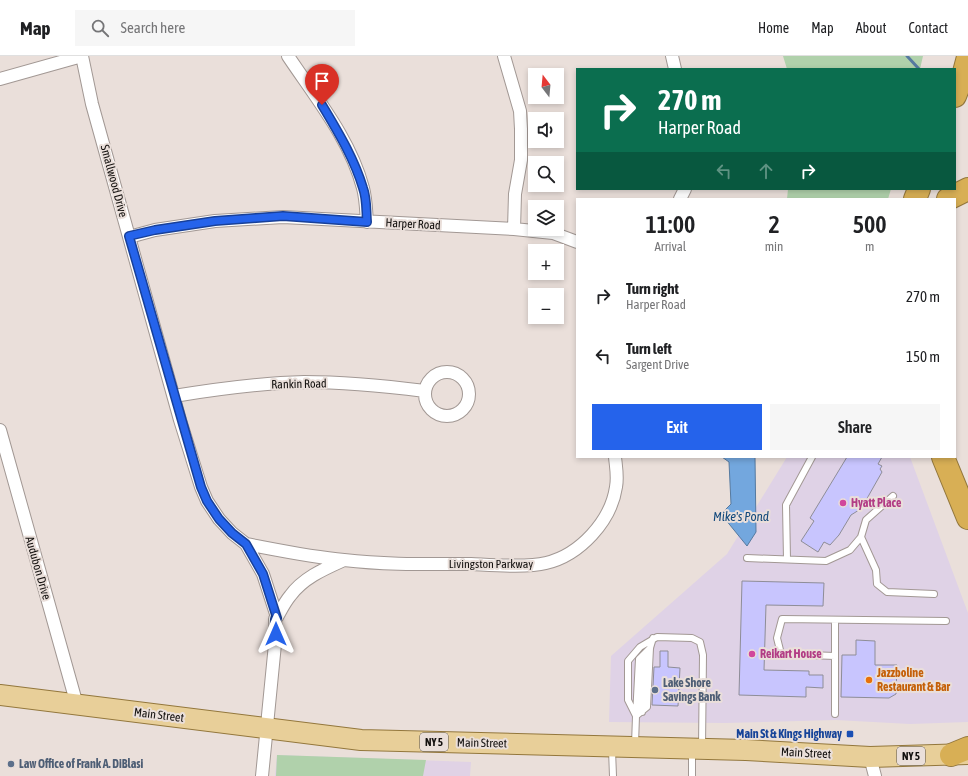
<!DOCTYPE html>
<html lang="en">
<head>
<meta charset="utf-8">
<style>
  :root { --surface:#fff; --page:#f6f6f6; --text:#202124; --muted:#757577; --line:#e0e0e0; --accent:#2563eb }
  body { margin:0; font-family:"Asap Condensed",sans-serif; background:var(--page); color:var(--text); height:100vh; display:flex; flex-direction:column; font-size:15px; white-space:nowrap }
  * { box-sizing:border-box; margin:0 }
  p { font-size:13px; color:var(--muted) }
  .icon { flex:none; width:22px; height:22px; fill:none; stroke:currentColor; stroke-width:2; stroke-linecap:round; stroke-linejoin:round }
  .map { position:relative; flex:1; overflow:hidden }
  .details { position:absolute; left:576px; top:142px; width:380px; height:260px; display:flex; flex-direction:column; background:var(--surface); border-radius:0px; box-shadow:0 2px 6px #0003 }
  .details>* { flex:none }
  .top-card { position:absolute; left:576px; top:12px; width:380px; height:122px; border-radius:0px; box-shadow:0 2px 6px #0003; background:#0b6e4f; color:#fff; overflow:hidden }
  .needle { width:26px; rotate:344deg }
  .fabs { position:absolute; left:528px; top:12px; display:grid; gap:8px }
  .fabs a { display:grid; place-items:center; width:36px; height:36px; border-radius:0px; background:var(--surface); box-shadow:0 2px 6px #0003; font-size:20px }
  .pin { position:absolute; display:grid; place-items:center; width:34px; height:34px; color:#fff; margin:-41px -17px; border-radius:50% 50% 50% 0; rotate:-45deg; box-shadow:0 0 4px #0007 }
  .pin .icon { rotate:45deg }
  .me { position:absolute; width:44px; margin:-22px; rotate:0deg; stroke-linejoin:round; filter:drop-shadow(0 0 3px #0008) }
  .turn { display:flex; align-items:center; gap:14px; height:84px; padding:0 16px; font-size:18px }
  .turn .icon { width:52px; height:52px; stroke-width:2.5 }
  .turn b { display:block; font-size:28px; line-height:34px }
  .lanes { display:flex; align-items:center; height:38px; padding:0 16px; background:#0003; justify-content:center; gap:20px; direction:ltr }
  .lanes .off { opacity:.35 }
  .eta { display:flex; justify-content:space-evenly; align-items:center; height:68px; text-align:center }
  .eta b { font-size:24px; font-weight:600; line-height:28px }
  .action { display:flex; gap:8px; margin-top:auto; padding:8px 16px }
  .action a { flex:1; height:46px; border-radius:0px; background:var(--accent); color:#fff; font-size:16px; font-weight:600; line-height:46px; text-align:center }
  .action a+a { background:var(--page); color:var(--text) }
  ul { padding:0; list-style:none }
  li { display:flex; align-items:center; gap:12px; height:60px; padding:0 16px }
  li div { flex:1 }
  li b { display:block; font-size:15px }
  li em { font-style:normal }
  header { display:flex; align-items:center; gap:24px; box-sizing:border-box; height:56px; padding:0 20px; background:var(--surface); border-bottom:1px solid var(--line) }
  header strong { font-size:19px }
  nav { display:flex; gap:22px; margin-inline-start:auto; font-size:14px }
  .search { width:280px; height:36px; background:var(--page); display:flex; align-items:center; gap:10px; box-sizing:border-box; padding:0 14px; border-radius:0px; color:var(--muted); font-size:15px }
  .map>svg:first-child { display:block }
  .commercial { fill:#dfd2e6 }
  .education { fill:#e0d2e5 }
  .green { fill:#b0d1ab }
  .water { fill:#73a7de; stroke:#567aa0 }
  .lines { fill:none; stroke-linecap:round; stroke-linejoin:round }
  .stream { stroke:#567aa0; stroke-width:3 }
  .building { fill:#c8c5fe; stroke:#8e8d97 }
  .service-casing { stroke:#a29894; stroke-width:8 }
  .minor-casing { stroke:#a29894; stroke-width:14 }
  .primary-casing { stroke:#93773c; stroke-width:22 }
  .motorway-casing { stroke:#93773c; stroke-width:24 }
  .service { stroke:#fff; stroke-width:6 }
  .minor { stroke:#fff; stroke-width:12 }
  .primary { stroke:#e8cf99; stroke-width:20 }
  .motorway { stroke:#d8af55; stroke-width:22 }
  .route-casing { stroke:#184099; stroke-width:10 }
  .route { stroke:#2563eb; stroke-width:7 }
  .hotel-dot { fill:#d1479c; stroke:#eadfda; stroke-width:1.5 }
  .food-dot { fill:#e8710a; stroke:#eadfda; stroke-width:1.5 }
  .service-dot { fill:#5c6f8a; stroke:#eadfda; stroke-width:1.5 }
  .transit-dot { fill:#1a4fb4; stroke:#eadfda; stroke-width:1.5 }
  .labels { text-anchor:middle; stroke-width:4; stroke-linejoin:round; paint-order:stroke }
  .shield { fill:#eadfda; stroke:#544e4b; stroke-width:1 }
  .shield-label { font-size:11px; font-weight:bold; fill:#13100e }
  .street-label { font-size:12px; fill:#13100e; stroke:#eadfda }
  .hotel-label { font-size:12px; font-weight:bold; fill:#b23c85; stroke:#eadfda; text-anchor:start }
  .food-label { font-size:12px; font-weight:bold; fill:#c56008; stroke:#eadfda; text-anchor:start }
  .service-label { font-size:12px; font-weight:bold; fill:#4e5e75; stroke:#eadfda; text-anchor:start }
  .transit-label { font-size:12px; font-weight:bold; fill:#164399; stroke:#eadfda; text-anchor:end }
  .water-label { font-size:13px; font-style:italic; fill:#11487b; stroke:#eadfda }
</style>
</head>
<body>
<header>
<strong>Map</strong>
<div class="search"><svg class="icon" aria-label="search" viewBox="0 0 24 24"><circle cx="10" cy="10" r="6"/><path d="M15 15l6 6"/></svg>Search here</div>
<nav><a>Home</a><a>Map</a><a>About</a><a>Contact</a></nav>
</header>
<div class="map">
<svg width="968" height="720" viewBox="0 0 968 720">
  <rect width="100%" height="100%" fill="#eadfda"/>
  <path class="commercial" d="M787,401H910L968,557V666L910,668L836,664L725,667L609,666L611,600L727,498Z"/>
  <path class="education" d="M277,699L471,706L470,720H275Z"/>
  <path class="green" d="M783,0H923L920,13H787Z
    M788,133H891L888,143H787Z
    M277,699L426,704L423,720H276Z"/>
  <path class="water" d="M722,401H755L756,476L747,490L721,458L731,448L729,406Z"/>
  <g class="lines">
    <path class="stream" d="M907,0L919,13"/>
  </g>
  <path class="building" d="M847,401H882L878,408L882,410L880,413L882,416L865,446L867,449L851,459L839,479L830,489L824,486L818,496L801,485L814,465L810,462Z
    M742,525L824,527L823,550L766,549L764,614L809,615V619H823V632L806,631V641L739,639Z
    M856,584L875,585V609H897L896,638L889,642L841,641L842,599H856Z
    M660,595H668V611L680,612L678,650L652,649L654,611H660Z"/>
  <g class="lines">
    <defs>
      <path id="service" d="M893,440L866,464L861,481L876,514L877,528L887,536L934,538
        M747,502L826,505L850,494L861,481
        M787,503L786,449L812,401
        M835,600L781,598L777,582L782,563L946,565
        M642,656L644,598L650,592
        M835,658V564
        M636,660L647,651L650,592L653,582
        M636,660L639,603L644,598
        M635,688L636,660L628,644V605L640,591L657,581L692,582L700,586L703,599L702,691
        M612,694L613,720
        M692,696V720"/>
      <path id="minor" d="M82,0L92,48L180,364L201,431L207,445L219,463L232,477L246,488L263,518L277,561L275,563L276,578L262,720
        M288,0C316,42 350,83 363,132C366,143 366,154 367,166
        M504,0L520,55L521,73V104L515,138L514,173
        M672,0L675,13
        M0,23L82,0
        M680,143L685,133
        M129,181L155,174L215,165L283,161L514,173L553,177L577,186
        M425 338a22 22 0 1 1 44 0a22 22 0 1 1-44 0Z
        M174,340C217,333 260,327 304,326C345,326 385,330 425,335
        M0,374L77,649
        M246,488C278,494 311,501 344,504C386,509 429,508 471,508C492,509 527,512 546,507C580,499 611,465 616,431C618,421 616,411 615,401
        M277,561C281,554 285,546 290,540C303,522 324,513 344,504
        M870,701L875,720"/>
      <path id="primary" d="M0,639L361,684L746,694L870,701L968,698"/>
      <path id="motorway" d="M955,40L963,20L968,1
        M915,143L919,133
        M948,143L968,133
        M943,401L968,462
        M951,699L968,692"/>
    </defs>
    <use href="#service" class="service-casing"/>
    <use href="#minor" class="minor-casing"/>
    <use href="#primary" class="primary-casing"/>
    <use href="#motorway" class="motorway-casing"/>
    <use href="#service" class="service"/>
    <use href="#minor" class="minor"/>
    <use href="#primary" class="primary"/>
    <use href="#motorway" class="motorway"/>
  </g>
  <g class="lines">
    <defs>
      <path id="route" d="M276,578L275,563L277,562L263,518L246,488L232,477L219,463L207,445L201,431L129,180L155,174L215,165L256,162L283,160L367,166C366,154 367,143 363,132C354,102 338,76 322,49"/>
    </defs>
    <use href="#route" class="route-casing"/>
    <use href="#route" class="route"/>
  </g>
  <g class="hotel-dot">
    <circle cx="843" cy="447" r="4"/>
    <circle cx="752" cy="598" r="4"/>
  </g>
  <circle class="food-dot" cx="869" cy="624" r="4"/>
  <g class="service-dot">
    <circle cx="655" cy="634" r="4"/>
    <circle cx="11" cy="708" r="4"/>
  </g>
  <rect class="transit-dot" x="846" y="674" width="8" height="8" rx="2"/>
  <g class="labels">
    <g class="shield">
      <rect x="420" y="677" width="28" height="18" rx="3"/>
      <rect x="897" y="691" width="28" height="18" rx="3"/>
    </g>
    <g class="shield-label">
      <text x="434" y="690">NY 5</text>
      <text x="911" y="704">NY 5</text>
    </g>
    <g class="street-label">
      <text transform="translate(114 125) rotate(75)" y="4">Smallwood Drive</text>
      <text transform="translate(413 168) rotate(3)" y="4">Harper Road</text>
      <text transform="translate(299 328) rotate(-1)" y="4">Rankin Road</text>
      <text x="491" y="512">Livingston Parkway</text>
      <text transform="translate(38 512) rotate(74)" y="4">Audubon Drive</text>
      <text transform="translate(159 659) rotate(7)" y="4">Main Street</text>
      <text transform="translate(482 687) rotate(1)" y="4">Main Street</text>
      <text transform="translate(806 697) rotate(3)" y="4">Main Street</text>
    </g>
    <g class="hotel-label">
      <text x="851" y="451">Hyatt Place</text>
      <text x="760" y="602">Reikart House</text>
    </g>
    <g class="food-label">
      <text x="877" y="621">Jazzboline<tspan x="877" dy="14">Restaurant &amp; Bar</tspan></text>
    </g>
    <g class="service-label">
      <text x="663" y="631">Lake Shore<tspan x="663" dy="14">Savings Bank</tspan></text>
      <text x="19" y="712">Law Office of Frank A. DiBlasi</text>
    </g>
    <g class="transit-label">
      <text x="842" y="682">Main St &amp; Kings Highway</text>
    </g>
    <g class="water-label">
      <text x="741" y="465">Mike's Pond</text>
    </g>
  </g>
</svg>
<div class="fabs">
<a><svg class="needle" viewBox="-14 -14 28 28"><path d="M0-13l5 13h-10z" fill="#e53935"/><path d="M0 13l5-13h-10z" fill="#757577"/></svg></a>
<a><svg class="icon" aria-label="sound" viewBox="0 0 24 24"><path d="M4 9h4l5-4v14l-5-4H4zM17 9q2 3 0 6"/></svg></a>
<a><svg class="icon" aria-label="search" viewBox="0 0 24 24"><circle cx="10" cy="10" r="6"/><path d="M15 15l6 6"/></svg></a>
<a><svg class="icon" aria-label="layers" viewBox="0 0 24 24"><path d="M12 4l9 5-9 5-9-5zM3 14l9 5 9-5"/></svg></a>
<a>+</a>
<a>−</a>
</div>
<div class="pin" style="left:322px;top:49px;background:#d93025"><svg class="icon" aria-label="arrive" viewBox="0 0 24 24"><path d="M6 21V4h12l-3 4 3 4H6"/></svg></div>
<svg class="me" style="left:276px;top:578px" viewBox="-20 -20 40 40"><path d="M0-17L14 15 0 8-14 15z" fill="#2563eb" stroke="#fff" stroke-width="4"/></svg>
<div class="top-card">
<div class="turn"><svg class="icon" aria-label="right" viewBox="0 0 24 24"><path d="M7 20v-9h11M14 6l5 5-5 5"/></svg><div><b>270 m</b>Harper Road</div></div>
<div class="lanes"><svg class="icon off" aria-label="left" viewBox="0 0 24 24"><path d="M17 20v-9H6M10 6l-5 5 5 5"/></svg><svg class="icon off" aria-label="ahead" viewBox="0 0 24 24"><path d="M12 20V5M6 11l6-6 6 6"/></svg><svg class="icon" aria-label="right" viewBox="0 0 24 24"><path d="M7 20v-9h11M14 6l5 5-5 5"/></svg></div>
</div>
<section class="details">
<div class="eta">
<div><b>11:00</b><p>Arrival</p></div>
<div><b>2</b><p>min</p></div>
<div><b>500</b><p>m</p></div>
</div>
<ul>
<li><svg class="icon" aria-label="right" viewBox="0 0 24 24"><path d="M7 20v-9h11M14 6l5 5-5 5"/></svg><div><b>Turn right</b><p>Harper Road</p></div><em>270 m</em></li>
<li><svg class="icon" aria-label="left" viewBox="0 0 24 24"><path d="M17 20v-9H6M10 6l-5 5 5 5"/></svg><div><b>Turn left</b><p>Sargent Drive</p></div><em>150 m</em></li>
</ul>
<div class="action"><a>Exit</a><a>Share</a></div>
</section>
</div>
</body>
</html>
